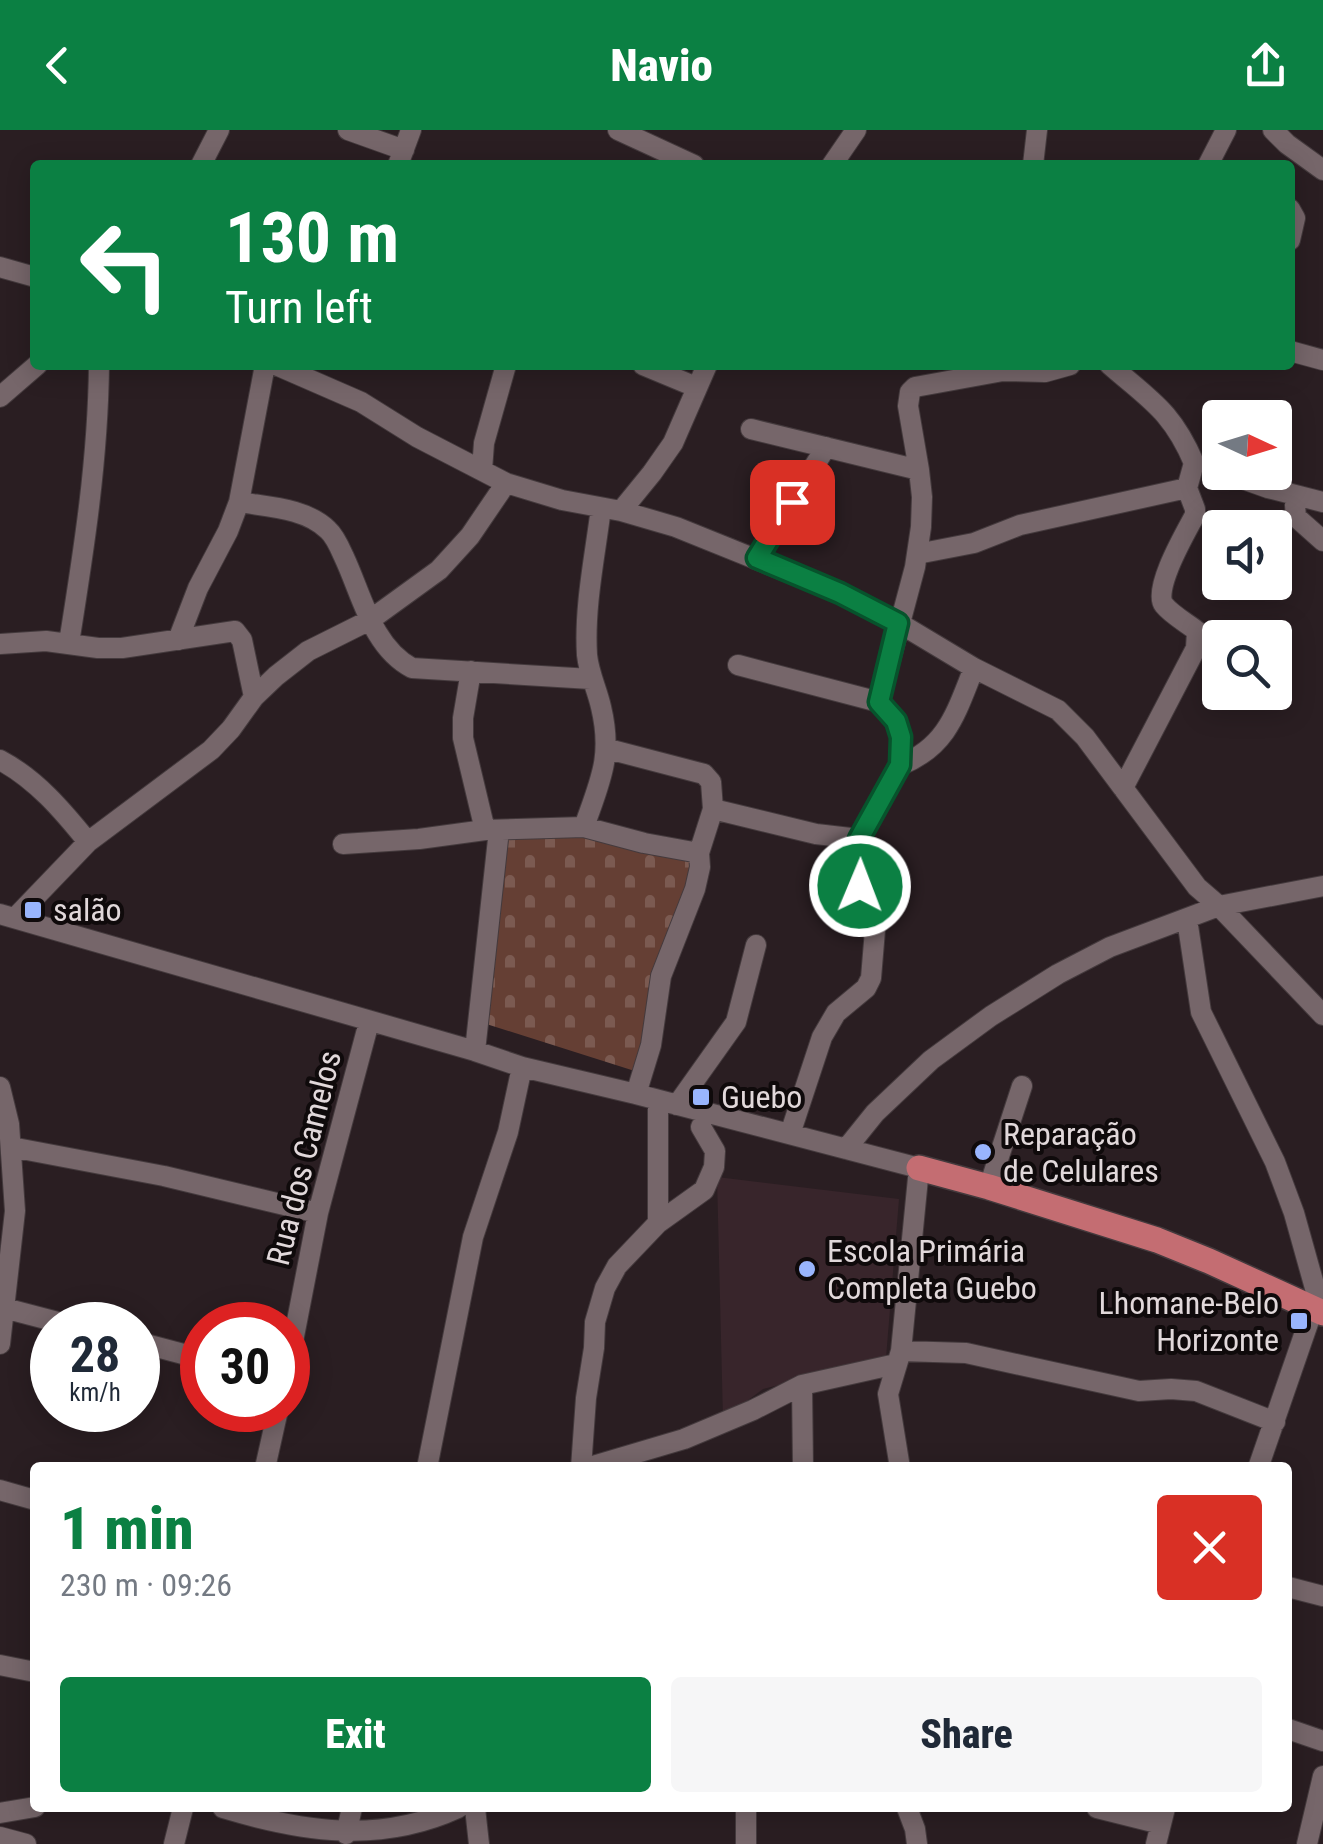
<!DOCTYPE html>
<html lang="en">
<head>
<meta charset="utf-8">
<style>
  :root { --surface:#fff; --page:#f6f6f7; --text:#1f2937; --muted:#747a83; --accent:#0b8043 }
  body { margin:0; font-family:"Roboto Condensed",sans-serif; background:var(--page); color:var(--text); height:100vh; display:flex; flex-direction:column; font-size:38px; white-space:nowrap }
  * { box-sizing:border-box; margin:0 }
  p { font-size:32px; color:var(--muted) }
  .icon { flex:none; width:55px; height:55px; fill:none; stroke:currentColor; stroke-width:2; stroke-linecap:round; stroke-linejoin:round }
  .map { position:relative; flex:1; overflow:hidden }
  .drawer { position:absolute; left:30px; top:1332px; width:1262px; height:350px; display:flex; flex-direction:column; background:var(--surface); border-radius:10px; box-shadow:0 5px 25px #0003 }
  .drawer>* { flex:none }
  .banner { position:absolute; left:30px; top:30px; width:1265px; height:210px; border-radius:10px; box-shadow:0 5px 25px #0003; background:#0b8043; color:#fff; overflow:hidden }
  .needle { width:65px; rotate:94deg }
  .fabs { position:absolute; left:1202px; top:270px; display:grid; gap:20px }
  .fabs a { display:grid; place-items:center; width:90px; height:90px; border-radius:10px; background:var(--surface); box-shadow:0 5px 25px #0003; font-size:50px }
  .speed { position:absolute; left:30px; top:1172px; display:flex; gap:20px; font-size:50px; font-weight:700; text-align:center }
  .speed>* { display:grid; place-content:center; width:130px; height:130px; border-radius:50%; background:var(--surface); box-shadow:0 5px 25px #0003; line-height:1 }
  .speed small { font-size:25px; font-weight:400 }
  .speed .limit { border:15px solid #d22; background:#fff; color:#111 }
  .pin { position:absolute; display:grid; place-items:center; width:85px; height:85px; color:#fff; margin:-42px; border-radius:20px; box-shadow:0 5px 15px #0006 }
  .me { position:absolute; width:110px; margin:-55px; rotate:1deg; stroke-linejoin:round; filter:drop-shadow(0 0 8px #0008) }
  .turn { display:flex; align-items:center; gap:35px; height:210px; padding:0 30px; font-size:45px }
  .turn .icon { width:130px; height:130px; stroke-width:2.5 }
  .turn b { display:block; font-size:70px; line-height:85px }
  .round { display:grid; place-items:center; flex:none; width:105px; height:105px; border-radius:10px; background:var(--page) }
  .overview { display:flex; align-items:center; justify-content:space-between; height:170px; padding:0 30px }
  h1 { font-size:60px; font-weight:800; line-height:75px; color:var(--accent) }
  .action { display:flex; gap:20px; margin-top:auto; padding:20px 30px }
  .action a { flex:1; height:115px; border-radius:10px; background:var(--accent); color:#fff; font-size:40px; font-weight:800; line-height:115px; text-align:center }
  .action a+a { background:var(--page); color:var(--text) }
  header { display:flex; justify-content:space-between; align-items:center; height:130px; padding:0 30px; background:var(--accent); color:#fff; font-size:45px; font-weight:800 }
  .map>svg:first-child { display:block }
  .built { fill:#38252b }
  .cemetery { fill:url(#cemetery-stones) }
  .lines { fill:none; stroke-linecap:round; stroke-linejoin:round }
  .minor-casing { stroke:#443a3d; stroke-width:22 }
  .major-casing { stroke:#443a3d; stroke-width:28 }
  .minor { stroke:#76666a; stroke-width:20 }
  .major { stroke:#c46d72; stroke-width:25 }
  .route-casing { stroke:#07532c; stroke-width:25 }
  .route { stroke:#0b8043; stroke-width:18 }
  .poi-dot { fill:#99b5fd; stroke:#0f0a0b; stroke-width:4 }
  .labels { text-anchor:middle; stroke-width:8; stroke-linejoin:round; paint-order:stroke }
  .poi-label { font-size:32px; fill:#e1d8da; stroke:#0f0a0b; text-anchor:start }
  .street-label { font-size:32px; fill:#e1d8da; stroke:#0f0a0b }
</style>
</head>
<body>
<header><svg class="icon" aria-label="back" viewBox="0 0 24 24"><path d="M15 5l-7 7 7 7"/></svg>Navio<svg class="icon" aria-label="share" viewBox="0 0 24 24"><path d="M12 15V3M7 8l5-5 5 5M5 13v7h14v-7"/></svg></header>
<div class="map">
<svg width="1323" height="1714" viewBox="0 0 1323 1714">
  <defs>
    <pattern id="cemetery-stones" width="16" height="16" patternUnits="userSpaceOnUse" patternTransform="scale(2.5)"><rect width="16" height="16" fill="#653f34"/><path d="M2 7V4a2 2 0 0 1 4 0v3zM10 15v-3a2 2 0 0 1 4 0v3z" fill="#7b5a51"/></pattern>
  </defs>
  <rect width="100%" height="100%" fill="#2a1e22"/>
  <path class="built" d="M717,1047L899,1069L886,1228L763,1259L723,1289Z"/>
  <path class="cemetery" d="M584,703L694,727L641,943L480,892L502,709Z"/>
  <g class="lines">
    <defs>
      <path id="minor" d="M348,0L404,20
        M618,0L694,35
        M1273,0L1287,14L1323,40
        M201,35L219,0
        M398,35L411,0
        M832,35L856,0
        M1033,35L1037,0
        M1208,35L1226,0
        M1290,79L1295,88L1290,110
        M0,137L35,147
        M1290,221L1323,230
        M276,235L361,272L417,307L506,353L562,370L621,381L676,397L840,463L899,493L974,538L1058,580L1085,607L1197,757L1219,776L1323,885
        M643,235L696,257
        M1110,235C1150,270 1172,281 1194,333L1187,358L1195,379V385C1186,402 1152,460 1164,475C1172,485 1187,493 1197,501L1196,518L1123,658
        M0,267L37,235
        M751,299L919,340
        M482,340L484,313L506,235
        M1223,342L1268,358L1323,372
        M1299,366L1295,375L1296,387L1323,411
        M239,372C268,377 306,378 328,400C335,406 340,418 344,427C362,465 372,517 412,538L591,549
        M621,381L652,343L673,313L707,235
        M917,424L974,413L1020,395L1187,358
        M757,428L826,317
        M178,510L198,458L228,401L239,372L265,235
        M69,513C84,419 98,330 99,235
        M0,514L46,511L98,518H122L235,501L242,510L254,567
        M738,535L879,572
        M471,541L463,588V608L485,700
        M608,619L704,644L711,652L713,679L699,723L700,737L695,759L661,846L651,915L636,964
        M0,630C36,649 63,681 88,712
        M901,635C948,616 956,582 974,538
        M713,679L816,704L859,709
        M584,697C600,651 613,627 601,577C597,559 589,544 587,525C584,477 595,426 601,378
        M343,714L419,709L485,700L584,697L644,713L699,723
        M0,784L475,921L522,937L636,964L919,1038L901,1221L888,1264L900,1338
        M15,788L88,712L211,620L231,599L254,567L276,546L308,521L370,490L439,440L470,406L506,353
        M1187,789L1201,882L1275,1032L1294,1083L1320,1176L1319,1181
        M475,921L499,700
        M0,957L9,994L15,1081L0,1214
        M658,971V1093
        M677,975L736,892L756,815
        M790,1004L822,907L836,883L866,858L871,848L875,800L873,787L859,756V709L901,635V607L896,591L879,572L915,437L921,397L922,367L919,340L908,276L910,262L915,257L1003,241L1045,242L1070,235
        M11,1017L164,1046L318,1083
        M846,1019L875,983L931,930L991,886L1058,844L1110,817L1219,776L1323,756
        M989,1057L1022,956
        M4,1178L69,1195
        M138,1212L202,1229
        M901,1221L966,1223L1139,1261L1171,1259L1196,1261L1275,1292
        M288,1237L318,1083L369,892
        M802,1255L803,1338
        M265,1338L278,1280
        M427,1338L473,1107L508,1002L522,937
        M581,1338L586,1268L594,1218L595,1192L605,1158L617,1136L658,1093L704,1060L714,1037L715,1021L701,997
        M586,1338L684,1309L753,1280L802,1255L896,1234
        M1258,1338L1313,1179
        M0,1360L35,1370
        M1288,1457L1323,1466
        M0,1535L35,1542
        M1288,1599L1323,1611
        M223,1678C303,1702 380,1714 458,1678
        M475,1678L479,1714
        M746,1678V1714
        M907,1678L915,1699L917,1714
        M1097,1678L1161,1694
        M0,1683L35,1677
        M346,1704L352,1678
        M0,1707L26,1714
        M174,1714L183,1678
        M1156,1714L1165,1678
        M1307,1714L1323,1646"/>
      <path id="major" d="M919,1038L989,1057L1157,1110L1209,1131L1323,1183"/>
    </defs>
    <use href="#minor" class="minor-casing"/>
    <use href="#major" class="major-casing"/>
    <use href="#minor" class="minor"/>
    <use href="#major" class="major"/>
  </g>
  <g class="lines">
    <defs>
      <path id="route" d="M792,372L757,428L840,463L898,493L879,572L896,591L901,607L900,635L859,709L860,756"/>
    </defs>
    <use href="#route" class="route-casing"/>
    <use href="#route" class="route"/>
  </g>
  <g class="poi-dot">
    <rect x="23" y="770" width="20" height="20" rx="5"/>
    <rect x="691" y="957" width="20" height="20" rx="5"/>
    <circle cx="983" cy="1022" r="10"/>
    <circle cx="807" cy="1139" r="10"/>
    <rect x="1289" y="1181" width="20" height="20" rx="5"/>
  </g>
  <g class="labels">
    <g class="poi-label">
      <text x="53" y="791">salão</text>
      <text x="721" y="978">Guebo</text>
      <text x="1003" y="1015">Reparação<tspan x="1003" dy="37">de Celulares</tspan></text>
      <text x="827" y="1132">Escola Primária<tspan x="827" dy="37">Completa Guebo</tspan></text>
      <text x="1279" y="1184" text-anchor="end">Lhomane-Belo<tspan x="1279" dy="37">Horizonte</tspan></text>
    </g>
    <g class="street-label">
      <text transform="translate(304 1028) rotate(-76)" y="11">Rua dos Camelos</text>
    </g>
  </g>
</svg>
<div class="fabs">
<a><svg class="needle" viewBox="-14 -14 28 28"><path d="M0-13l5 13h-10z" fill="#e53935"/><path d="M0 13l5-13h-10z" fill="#747a83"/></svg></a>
<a><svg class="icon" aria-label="sound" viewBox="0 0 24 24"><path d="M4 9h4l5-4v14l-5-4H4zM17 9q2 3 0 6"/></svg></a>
<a><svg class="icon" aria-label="search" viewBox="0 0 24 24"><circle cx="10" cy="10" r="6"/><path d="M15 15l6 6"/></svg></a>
</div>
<div class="speed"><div>28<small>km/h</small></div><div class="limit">30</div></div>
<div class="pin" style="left:792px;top:372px;background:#d93025"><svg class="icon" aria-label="arrive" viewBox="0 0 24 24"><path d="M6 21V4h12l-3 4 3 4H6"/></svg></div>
<svg class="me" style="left:860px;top:756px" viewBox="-20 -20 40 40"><circle r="17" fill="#0b8043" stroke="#fff" stroke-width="3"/><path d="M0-11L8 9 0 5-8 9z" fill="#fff"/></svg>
<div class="banner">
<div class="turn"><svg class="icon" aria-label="left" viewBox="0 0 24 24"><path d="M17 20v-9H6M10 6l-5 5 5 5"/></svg><div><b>130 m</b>Turn left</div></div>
</div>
<section class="drawer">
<div class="overview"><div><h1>1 min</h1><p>230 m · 09:26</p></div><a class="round" style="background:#d93025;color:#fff"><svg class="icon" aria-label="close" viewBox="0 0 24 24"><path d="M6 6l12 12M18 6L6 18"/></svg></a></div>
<div class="action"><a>Exit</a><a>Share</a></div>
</section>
</div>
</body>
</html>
